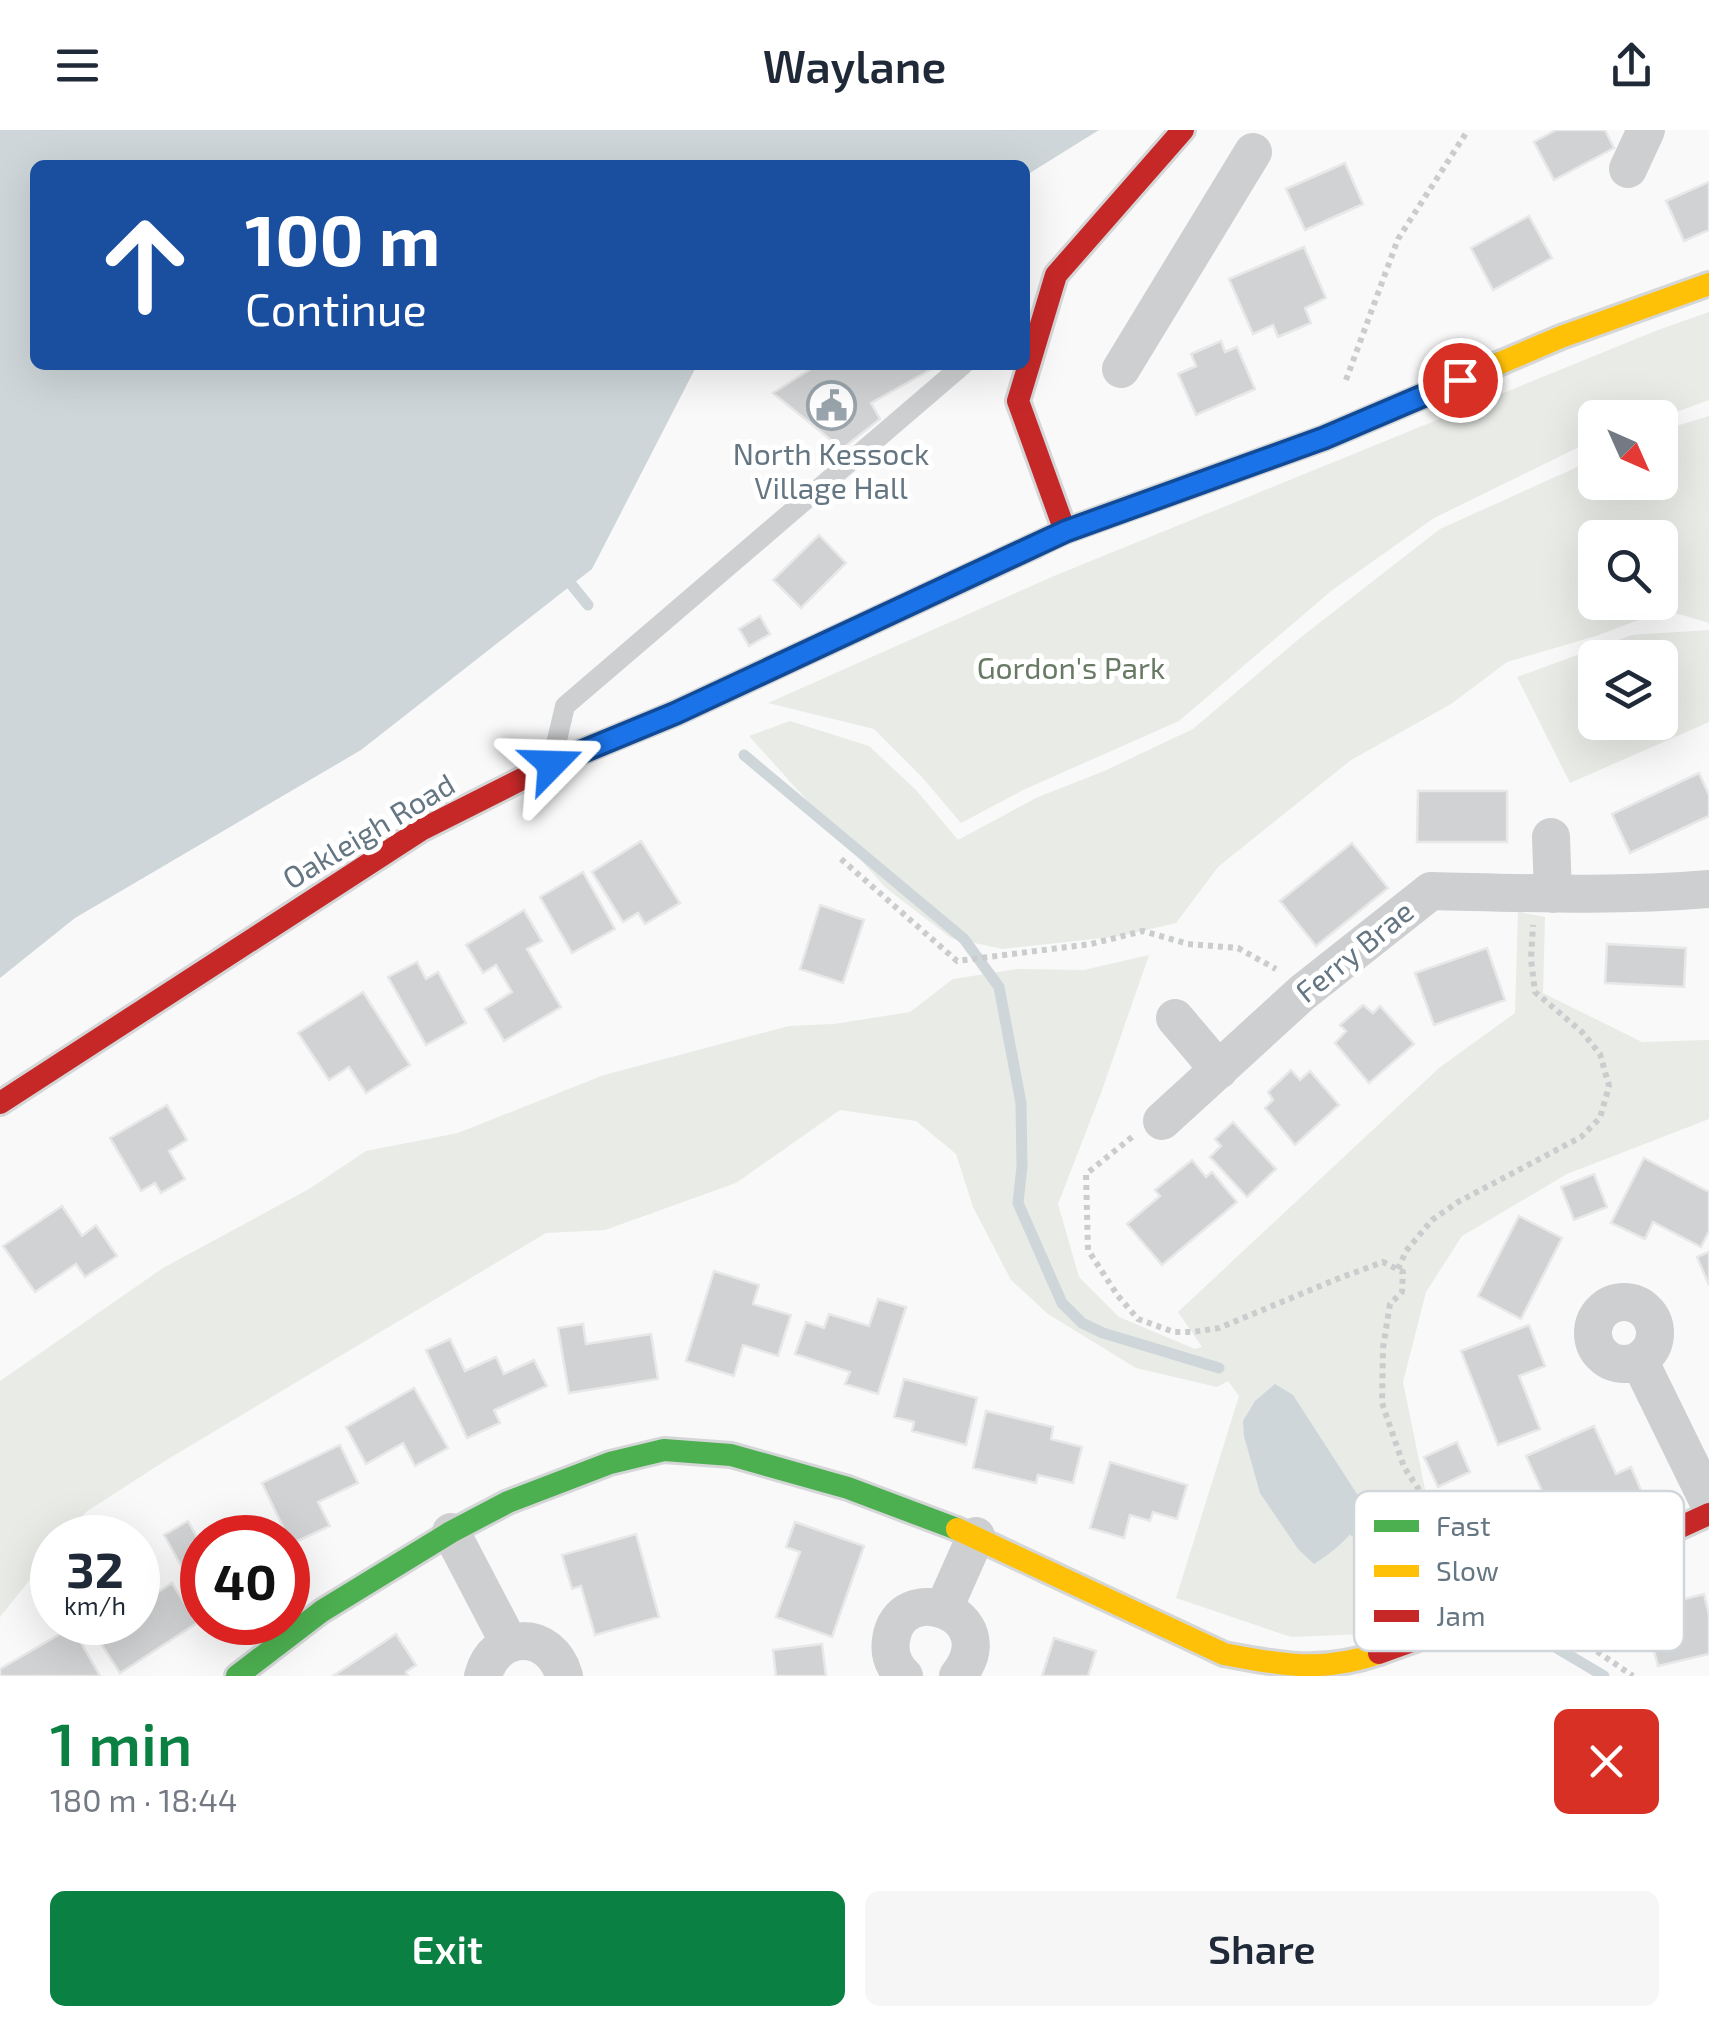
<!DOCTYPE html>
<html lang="en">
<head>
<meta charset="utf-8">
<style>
  :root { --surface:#fff; --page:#f6f6f7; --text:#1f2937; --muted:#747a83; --accent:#0b8043 }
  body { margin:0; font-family:"Exo 2",sans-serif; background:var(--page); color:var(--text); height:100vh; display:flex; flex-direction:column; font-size:38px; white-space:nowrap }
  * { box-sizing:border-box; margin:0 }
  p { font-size:32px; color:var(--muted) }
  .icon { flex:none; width:55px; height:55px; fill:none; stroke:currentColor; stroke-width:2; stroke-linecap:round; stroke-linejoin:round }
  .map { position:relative; height:1546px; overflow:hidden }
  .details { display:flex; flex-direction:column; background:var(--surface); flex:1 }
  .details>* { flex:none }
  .top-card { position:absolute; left:30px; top:30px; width:1000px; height:210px; border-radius:15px; box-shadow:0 10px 40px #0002; background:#1a4fa0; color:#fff; overflow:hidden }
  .needle { width:65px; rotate:135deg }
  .buttons { position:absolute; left:1578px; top:270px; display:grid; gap:20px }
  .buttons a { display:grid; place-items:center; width:100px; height:100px; border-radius:15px; background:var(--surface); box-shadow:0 10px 40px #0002; font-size:50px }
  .speed { position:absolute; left:30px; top:1385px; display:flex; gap:20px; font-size:50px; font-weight:700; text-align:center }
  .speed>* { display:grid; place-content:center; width:130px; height:130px; border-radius:50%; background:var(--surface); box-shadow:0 10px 40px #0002; line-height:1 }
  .speed small { font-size:25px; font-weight:400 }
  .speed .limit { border:15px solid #d22; background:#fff; color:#111 }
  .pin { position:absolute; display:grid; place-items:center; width:85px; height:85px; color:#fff; margin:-42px; border:5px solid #fff; border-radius:50%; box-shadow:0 2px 10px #0007 }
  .me { position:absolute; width:110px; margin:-55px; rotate:68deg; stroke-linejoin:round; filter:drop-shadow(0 0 8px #0008) }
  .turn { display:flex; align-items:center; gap:35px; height:210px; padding:0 50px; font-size:45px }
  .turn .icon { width:130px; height:130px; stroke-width:2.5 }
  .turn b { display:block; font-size:70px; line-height:85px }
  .round { display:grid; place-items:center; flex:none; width:105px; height:105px; border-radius:15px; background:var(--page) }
  .headline { display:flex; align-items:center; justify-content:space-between; height:170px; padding:0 50px }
  h1 { font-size:60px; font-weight:600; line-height:75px; color:var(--accent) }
  .cta { display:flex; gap:20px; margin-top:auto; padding:20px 50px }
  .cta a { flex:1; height:115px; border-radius:15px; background:var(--accent); color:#fff; font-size:40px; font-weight:600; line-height:115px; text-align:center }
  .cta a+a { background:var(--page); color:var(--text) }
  header { display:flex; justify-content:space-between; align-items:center; height:130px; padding:0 50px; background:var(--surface); font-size:45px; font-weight:600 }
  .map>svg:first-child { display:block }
  .green { fill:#e8ebe6; fill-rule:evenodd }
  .water { fill:#ced6d9 }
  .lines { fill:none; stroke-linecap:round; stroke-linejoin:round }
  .stream { stroke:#ced6d9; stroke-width:11 }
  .building { fill:#d0d2d3; stroke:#e8e8e8; stroke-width:2.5 }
  .fast-casing { stroke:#d5d6d7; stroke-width:28 }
  .slow-casing { stroke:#d5d6d7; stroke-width:28 }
  .jam-casing { stroke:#d5d6d7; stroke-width:28 }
  .path { stroke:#cbcccd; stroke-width:6; stroke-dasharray:5 5; stroke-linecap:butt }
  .lane { stroke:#cecfd0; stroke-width:20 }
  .street { stroke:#cecfd0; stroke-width:38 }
  .fast { stroke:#4caf50; stroke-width:22 }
  .slow { stroke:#ffc107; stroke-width:22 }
  .jam { stroke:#c62828; stroke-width:22 }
  .route-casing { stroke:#114b97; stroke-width:25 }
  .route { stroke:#1a73e8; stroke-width:18 }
  .labels { text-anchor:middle; stroke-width:10; stroke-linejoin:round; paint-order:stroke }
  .poi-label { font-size:30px; fill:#657683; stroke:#fff }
  .park-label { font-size:30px; fill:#687a64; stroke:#fff }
  .street-label { font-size:30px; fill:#657683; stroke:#fff }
  .key { fill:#fff; stroke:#d1d6da; stroke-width:2.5 }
  .key-label { font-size:28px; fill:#657683 }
</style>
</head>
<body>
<header><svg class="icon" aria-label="menu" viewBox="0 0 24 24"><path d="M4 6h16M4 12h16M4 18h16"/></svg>Waylane<svg class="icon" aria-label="share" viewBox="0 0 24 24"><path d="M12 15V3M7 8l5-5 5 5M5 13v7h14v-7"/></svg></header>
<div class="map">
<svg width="1709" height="1546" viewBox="0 0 1709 1546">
  <rect width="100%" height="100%" fill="#f9f9f9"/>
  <path class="green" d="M1709,182V270L1660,288H1595V311L1577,318L1434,388L1331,461L1179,591L1023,660L961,693L921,646L874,599L768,573L1054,446L1658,200Z
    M1709,286V493L1665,480L1596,506L1507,532L1451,574L1351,630L1218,737L1176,793L1121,806L1003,819L951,808L886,758L749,606L790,591L869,616L916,660L958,710L1038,667L1102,642L1193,599L1300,508L1440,399L1595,329V352H1660V301ZM1595,408H1660V472H1595Z
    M1709,500V592L1570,653L1517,547L1632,505ZM1595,528H1660V592H1595Z
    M1518,782L1545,787L1543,863L1642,912L1709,910V989L1567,1044L1462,1106L1426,1162L1403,1252L1435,1408L1472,1468L1366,1504L1291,1507L1176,1468L1239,1266L1228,1251L1217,1257L1136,1238L1048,1184L1011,1150L973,1077L956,1024L916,991L840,980L736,1053L605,1100L546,1103L168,1329L86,1382L65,1407L52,1408V1422L0,1487V1251L163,1138L309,1059L366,1021L458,1003L604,945L789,896L834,894L910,882L953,849L1017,839L1084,840L1149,825L1101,963L1058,1074L1079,1147L1119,1187L1195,1219L1202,1217L1178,1182L1439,938L1515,883Z"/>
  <path class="water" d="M0,0H1099L1025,46V35H35V235H697L592,439L361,620L75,788L0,848Z
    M1275,1254L1293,1265L1366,1378C1355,1404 1337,1419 1314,1434L1298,1419L1260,1363L1244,1306L1243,1291L1255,1271Z"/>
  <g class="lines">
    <path class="stream" d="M562,443L588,475
      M744,625L964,809L999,857L1021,973L1022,1037L1018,1073L1062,1173L1082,1193L1103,1203L1219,1238
      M1354,1401L1421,1435L1451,1457L1475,1471
      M1513,1492L1604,1546"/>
  </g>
  <path class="building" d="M1556,0H1605L1614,18L1554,50L1534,12Z
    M1345,33L1363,74L1305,100L1286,59Z
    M1709,52V100L1684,111L1666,71Z
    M1529,86L1552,128L1493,160L1471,118Z
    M1304,117L1326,168L1305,178L1311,193L1278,207L1273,195L1253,204L1229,149Z
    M1221,211L1225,222L1237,217L1255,259L1196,285L1178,244L1196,236L1191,224Z
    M817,235H939L871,273L880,289L842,319L773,263Z
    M819,405L846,433L801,478L773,450Z
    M760,486L770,504L749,516L739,499Z
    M1699,643L1709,665V686L1630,723L1612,684Z
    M1418,661H1507V712H1417Z
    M641,711L680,773L645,794L638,783L623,792L592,742Z
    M1352,713L1388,758L1316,816L1280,771Z
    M583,742L615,799L572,823L540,767Z
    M820,775L864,790L843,853L800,839Z
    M524,780L542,811L527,819L561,877L504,911L485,879L512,862L496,835L483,843L466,815Z
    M1607,814L1686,818L1684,857L1605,853Z
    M1487,818L1505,870L1434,895L1415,843Z
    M417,832L426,849L438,842L466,893L426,915L388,847Z
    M363,862L410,935L366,963L349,937L329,950L298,903Z
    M1363,875L1373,883L1380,876L1414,914L1369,953L1335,913L1346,901L1340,895Z
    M1291,940L1300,950L1310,941L1339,975L1295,1015L1265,978L1273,970L1268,962Z
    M167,975L187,1010L169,1021L185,1049L161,1063L155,1053L141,1061L110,1008Z
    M1233,992L1276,1039L1247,1067L1210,1027L1221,1016L1215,1009Z
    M1644,1028L1709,1062V1101L1701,1117L1653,1092L1645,1109L1611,1093Z
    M1192,1030L1206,1047L1212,1042L1237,1072L1162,1135L1127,1094L1160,1066L1155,1060Z
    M1594,1044L1607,1077L1574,1090L1561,1057Z
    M62,1076L82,1106L96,1095L117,1126L85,1147L76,1134L35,1162L3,1116Z
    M1519,1086L1562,1108L1521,1189L1478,1166Z
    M1709,1122V1155L1697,1127Z
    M714,1141L759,1155L753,1174L791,1185L778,1226L743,1215L734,1246L686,1231Z
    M878,1169L906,1177L878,1264L845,1254L850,1242L795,1224L806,1192L824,1198L829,1184L869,1196Z
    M583,1194L586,1214L651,1204L658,1249L569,1263L558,1198Z
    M1529,1195L1545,1236L1519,1246L1540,1299L1498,1315L1461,1221Z
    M450,1209L465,1241L496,1227L504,1244L534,1230L547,1256L494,1280L500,1293L467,1308L426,1220Z
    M904,1249L977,1268L966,1315L912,1301L914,1292L894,1287Z
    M414,1258L448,1318L415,1336L403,1313L366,1334L346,1297Z
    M986,1281L1053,1297L1051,1309L1082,1317L1073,1353L1038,1345L1036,1353L973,1338Z
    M1594,1296L1616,1344L1631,1337L1646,1372L1564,1409L1526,1326Z
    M1457,1312L1470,1342L1438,1357L1424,1327Z
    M340,1315L358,1353L318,1372L330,1396L291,1414L262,1353Z
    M1110,1332L1187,1355L1177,1389L1153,1382L1150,1391L1130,1385L1124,1408L1090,1398Z
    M188,1391L202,1416V1473L164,1405Z
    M795,1392L864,1416L832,1507L776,1487L800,1422L786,1417Z
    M259,1394L267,1408H235Z
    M636,1404L659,1487L595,1505L581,1456L572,1459L562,1425Z
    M172,1453L197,1493L120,1543L87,1492H138V1475Z
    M1704,1464L1709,1485V1524L1658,1536L1652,1513L1639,1516L1634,1493L1649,1490L1646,1479Z
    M72,1497L100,1546H0V1539Z
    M396,1504L416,1535L406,1542L408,1546H333Z
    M1054,1508L1096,1521L1088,1546H1042Z
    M822,1514L826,1546H776L773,1520Z"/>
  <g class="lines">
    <defs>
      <path id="fast" d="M1034,416L1065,401L1324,308L1500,233
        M237,1546L322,1481L451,1402L508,1372L610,1333L664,1320L731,1325L848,1358L957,1399"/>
      <path id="slow" d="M1500,233L1561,207L1709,154
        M524,648L552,634L676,583L1034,416
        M957,1399L1224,1524C1280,1535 1323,1543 1379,1523"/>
      <path id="jam" d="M1065,401L1018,271L1056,145L1183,0
        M0,973L421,700L524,648
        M1379,1523L1499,1480L1709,1384"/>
    </defs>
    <use href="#fast" class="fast-casing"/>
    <use href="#slow" class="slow-casing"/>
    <use href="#jam" class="jam-casing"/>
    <path class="path" d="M1346,250L1398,109L1468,0
      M841,729L957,831L1091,814L1143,801L1188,814L1238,818L1276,839
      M1132,1007L1086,1044L1088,1120L1118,1166L1138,1189L1174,1202H1193L1219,1198L1337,1149L1383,1132L1403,1142L1402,1162L1390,1174L1383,1218L1382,1273L1404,1337L1451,1409L1465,1447
      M1398,1139L1406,1121L1432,1090L1458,1072L1581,1007L1600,988L1609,956L1600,924L1582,902L1535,862L1531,829L1533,795
      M1564,1499L1633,1546"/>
    <path class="lane" d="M553,627L565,576L963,235"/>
    <path class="street" d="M1628,39L1646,0
      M1121,239L1253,22
      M1551,707L1553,764
      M1175,888L1219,940
      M1162,991L1302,863L1431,761C1524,763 1616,767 1709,759
      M1593 1203a31 31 0 1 1 62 0a31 31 0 1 1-62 0Z
      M1639,1230L1709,1373
      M451,1402L509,1513
      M944,1478L976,1406
      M483,1546C495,1500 551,1499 564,1546
      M904,1546C893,1536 889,1524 891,1510C899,1446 1007,1484 958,1546"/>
    <use href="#fast" class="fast"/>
    <use href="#slow" class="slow"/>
    <use href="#jam" class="jam"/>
  </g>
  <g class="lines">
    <defs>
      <path id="route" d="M552,634L676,583L1066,401L1324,308L1460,250"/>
    </defs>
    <use href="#route" class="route-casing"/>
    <use href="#route" class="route"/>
  </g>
  <defs>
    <symbol id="civic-ring" viewBox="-11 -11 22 22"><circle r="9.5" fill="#fff" stroke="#99a4ac" stroke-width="1.5"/><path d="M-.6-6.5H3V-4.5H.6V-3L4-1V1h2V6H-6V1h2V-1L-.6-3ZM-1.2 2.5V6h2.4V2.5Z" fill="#99a4ac"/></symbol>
  </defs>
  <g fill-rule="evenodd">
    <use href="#civic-ring" x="804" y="248" width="55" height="55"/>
  </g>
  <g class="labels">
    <g class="poi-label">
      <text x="831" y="335">North Kessock<tspan x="831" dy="34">Village Hall</tspan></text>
    </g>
    <g class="park-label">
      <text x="1071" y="549">Gordon's Park</text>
    </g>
    <g class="street-label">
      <text transform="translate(369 702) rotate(-31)" y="10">Oakleigh Road</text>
      <text transform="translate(1355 822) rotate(-39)" y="10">Ferry Brae</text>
    </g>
  </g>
  <rect x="1354" y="1361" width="330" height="160" rx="15" class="key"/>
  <rect x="1374" y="1390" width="45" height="12" fill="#4caf50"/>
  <rect x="1374" y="1435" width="45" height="12" fill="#ffc107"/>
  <rect x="1374" y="1480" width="45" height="12" fill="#c62828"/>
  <g class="key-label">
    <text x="1436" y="1406">Fast</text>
    <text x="1436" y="1451">Slow</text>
    <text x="1436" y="1496">Jam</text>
  </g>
</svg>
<div class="buttons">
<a><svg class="needle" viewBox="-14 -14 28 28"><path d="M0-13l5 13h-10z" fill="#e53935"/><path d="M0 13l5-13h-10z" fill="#747a83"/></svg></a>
<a><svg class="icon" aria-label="search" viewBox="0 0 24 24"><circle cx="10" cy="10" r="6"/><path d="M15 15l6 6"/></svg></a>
<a><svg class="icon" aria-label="layers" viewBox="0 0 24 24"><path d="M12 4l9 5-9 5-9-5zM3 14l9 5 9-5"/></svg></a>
</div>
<div class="speed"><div>32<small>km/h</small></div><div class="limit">40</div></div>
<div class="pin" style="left:1460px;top:250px;background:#d93025"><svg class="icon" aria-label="arrive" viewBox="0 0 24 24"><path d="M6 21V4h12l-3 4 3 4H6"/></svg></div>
<svg class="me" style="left:552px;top:634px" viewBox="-20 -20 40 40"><path d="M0-17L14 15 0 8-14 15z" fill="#1a73e8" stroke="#fff" stroke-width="4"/></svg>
<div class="top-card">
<div class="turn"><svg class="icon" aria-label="ahead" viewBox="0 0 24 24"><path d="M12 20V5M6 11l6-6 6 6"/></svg><div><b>100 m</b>Continue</div></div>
</div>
</div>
<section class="details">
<div class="headline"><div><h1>1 min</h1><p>180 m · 18:44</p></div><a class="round" style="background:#d93025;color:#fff"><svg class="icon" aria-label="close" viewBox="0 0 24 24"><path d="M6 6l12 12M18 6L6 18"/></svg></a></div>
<div class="cta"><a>Exit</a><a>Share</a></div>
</section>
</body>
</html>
